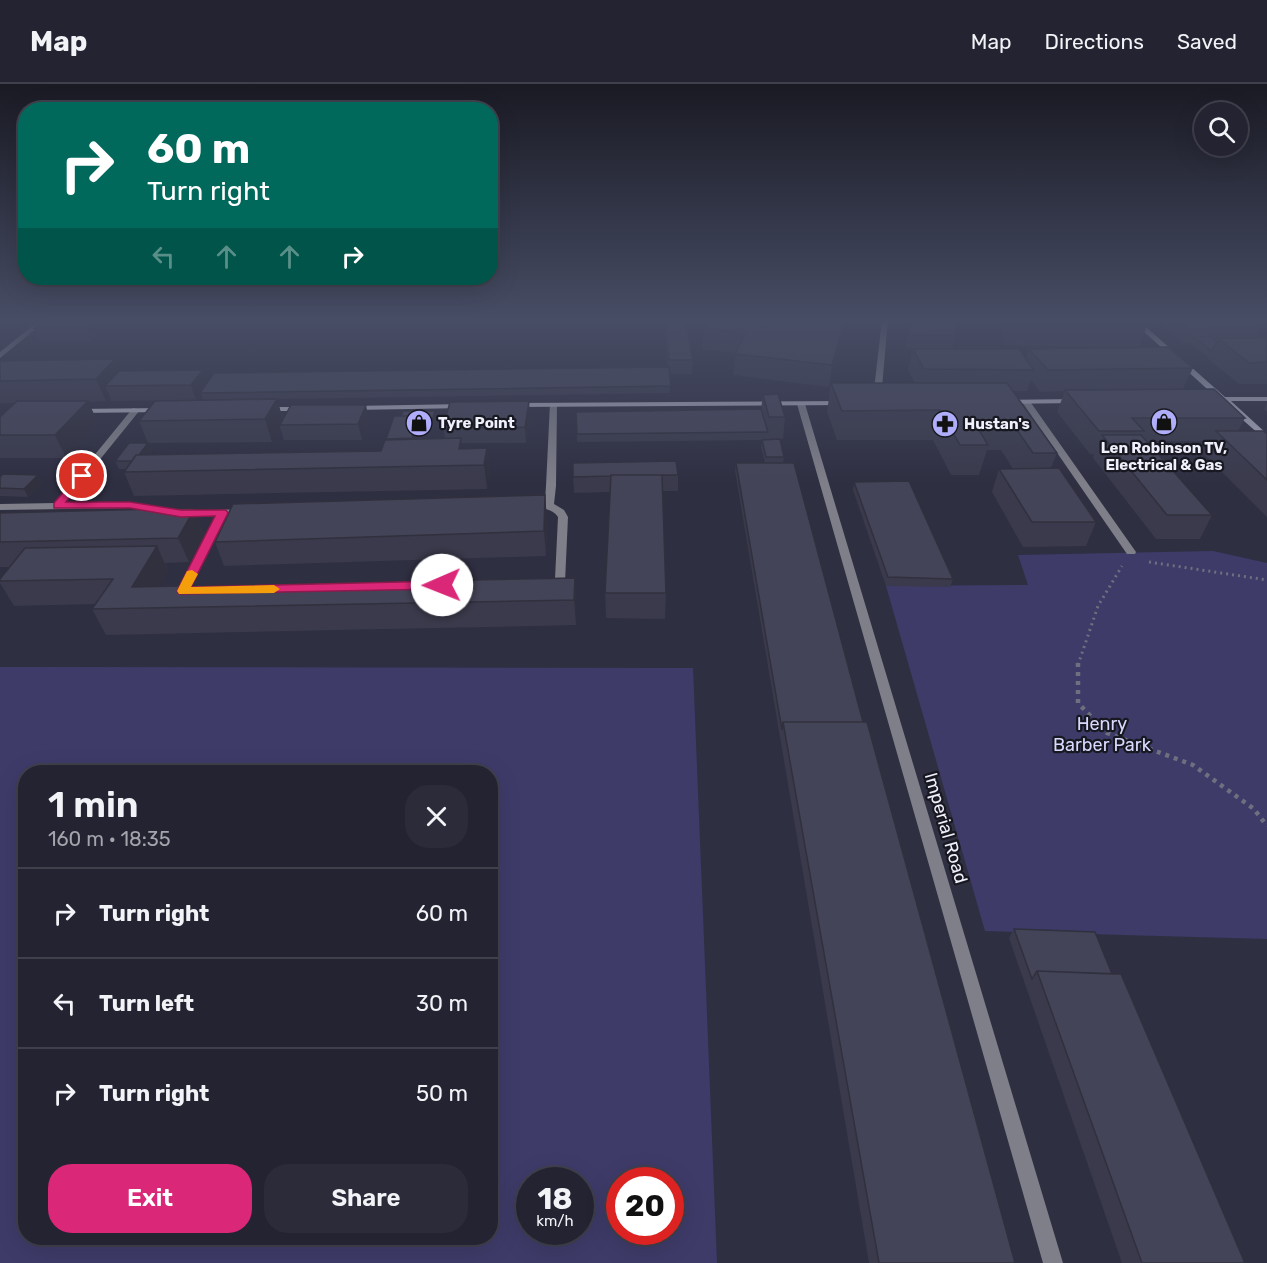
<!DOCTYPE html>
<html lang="en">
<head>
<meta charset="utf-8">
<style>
  :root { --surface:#232332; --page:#2b2b3a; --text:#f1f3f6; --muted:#a3a4ac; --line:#40404d; --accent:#db2777 }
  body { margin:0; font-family:Rubik,sans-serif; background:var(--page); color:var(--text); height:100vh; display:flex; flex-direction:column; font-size:22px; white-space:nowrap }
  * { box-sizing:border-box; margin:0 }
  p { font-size:20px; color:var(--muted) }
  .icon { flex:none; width:33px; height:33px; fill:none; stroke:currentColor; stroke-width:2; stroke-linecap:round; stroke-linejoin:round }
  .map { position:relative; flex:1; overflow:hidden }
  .panel { position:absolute; left:18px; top:681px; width:480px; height:480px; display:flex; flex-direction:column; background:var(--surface); border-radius:24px; box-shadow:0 6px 24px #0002,0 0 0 2px var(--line) }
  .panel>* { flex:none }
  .guide { position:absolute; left:18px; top:18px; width:480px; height:183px; border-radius:24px; box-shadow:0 6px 24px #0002,0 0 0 2px var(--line); background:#00695c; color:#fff; overflow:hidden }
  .tools { position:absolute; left:1194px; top:18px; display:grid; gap:12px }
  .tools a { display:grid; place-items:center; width:54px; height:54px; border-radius:50%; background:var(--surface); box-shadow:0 6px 24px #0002,0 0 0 2px var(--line); font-size:30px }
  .speed { position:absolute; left:516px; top:1083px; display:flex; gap:12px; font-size:30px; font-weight:700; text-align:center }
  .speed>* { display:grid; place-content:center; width:78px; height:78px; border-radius:50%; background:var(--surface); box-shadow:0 6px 24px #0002,0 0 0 2px var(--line); line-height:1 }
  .speed small { font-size:15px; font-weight:400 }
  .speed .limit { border:9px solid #d22; background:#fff; color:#111 }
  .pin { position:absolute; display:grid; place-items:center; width:51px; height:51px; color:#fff; margin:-26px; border:3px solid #fff; border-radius:50%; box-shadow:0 2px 6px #0007 }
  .me { position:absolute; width:66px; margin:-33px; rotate:269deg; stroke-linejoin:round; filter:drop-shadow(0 0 4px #0008) }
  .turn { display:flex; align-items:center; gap:21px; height:126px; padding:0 30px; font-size:27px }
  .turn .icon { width:78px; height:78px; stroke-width:2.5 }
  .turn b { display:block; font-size:42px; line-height:51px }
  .lanes { display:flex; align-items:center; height:57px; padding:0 30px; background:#0003; justify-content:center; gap:30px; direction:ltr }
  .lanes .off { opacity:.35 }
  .round { display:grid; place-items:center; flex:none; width:63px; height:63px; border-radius:24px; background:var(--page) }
  .headline { display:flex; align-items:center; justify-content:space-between; height:102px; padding:0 30px }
  h1 { font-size:36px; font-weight:600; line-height:45px }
  .button { display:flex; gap:12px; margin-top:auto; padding:12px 30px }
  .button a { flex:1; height:69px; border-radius:24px; background:var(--accent); color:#fff; font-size:24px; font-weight:600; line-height:69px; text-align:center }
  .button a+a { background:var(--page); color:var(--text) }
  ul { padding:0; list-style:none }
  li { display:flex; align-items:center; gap:18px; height:90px; padding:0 30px; border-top:2px solid var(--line) }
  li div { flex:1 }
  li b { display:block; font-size:22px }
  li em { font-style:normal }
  header { display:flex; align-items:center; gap:36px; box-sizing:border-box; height:84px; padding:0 30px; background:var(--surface); border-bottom:2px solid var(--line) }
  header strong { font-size:28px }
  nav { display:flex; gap:33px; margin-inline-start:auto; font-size:21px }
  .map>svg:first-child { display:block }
  .green { fill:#3e3b69; fill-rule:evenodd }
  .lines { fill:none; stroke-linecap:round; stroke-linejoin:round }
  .path-far1 { stroke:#6e6f7f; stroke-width:3; stroke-dasharray:2 4; stroke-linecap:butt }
  .path { stroke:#6e6f7f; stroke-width:4.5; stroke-dasharray:4 5; stroke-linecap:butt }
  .lane { fill:#7f7f89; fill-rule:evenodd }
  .street { fill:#7f7f89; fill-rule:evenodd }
  .secondary { fill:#ababbb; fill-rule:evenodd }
  .wall { fill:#3a3a4c; fill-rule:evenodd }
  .shaded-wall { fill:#30303e }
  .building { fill:#444458; stroke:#30303e; stroke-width:1.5 }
  .route { fill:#db2777; stroke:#8e194d; stroke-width:1.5 }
  .slow { fill:#f59e0b }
  .labels { text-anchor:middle; stroke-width:4.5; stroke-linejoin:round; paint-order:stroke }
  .far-poi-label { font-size:15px; font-weight:bold; fill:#eff0fc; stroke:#181821; text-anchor:start }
  .park-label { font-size:18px; fill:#d9d9ff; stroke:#181821 }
  .street-label { font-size:18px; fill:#eff0fc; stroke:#181821 }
</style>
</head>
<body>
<header>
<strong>Map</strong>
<nav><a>Map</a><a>Directions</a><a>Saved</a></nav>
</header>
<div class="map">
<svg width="1267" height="1179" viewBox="0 0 1267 1179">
  <rect width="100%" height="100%" fill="#2f2f42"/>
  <path class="green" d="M1213,467L1267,479V855L985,847L886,502L1028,501L1018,471Z
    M0,583L693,584L717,1179H0ZM490,688V1154H26V688ZM530,1096H580V1148H530ZM620,1096H670V1148H620Z"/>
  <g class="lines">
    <path class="path-far1" d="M1149,478L1267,496
      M1078,581L1098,522L1122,482"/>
    <path class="path" d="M1078,579V619L1107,649L1193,681L1254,725L1267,742"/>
    <path class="lane" d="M82,389L87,392L65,419L130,418L181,427L245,425L250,428L245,431L226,432L190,504L197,505L198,507C194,512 182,512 178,507L216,432L181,433L130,424L0,426V420L55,419L79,390Z
      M551,399L556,402L554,420L564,426L568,433L565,498L564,500L549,502L544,499L545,497L555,495L558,433C549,420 536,428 525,421L530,418H545L546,402Z"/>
    <path class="street" d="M41,235H48L0,274V268Z
      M882,235H888L881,315L877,317L873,315Z
      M1023,316H1029L1136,468L1135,470H1127L1022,318Z
      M798,318L805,320L1063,1179H1043L797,320Z
      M550,319L557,321L556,402L551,405L546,402Z
      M133,324L140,326L85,394H79V390Z"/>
    <path class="secondary" d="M1130,235H1137L1225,313H1267V317H1231L1267,350V357L1221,317H1207V313H1216Z
      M1076,315L1080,317L1079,319L1006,320L1002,318L1006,316Z
      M845,317H848V321L514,323L510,321L514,319Z
      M464,320H467V324L352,326L348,324L352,322Z
      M262,323H305L309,325L305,327H262Z
      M164,324L168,326L167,328L76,329L72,327L76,325Z"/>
  </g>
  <path class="wall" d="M45,235H117L92,258H40L34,244Z
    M670,235H684L693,276L692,290H669L670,309L277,315L283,335L369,336L362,356H284L280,343L272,358L148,359L152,367L148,371L381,367L386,355L401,332L435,327L436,334L433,343H421L422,347L420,355H445L443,344L530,332L526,359H462V365L487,364L490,387L487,405L134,412L124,388L126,385H119L115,377L148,359L139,337L185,316L111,317L110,313L106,317L88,318L98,339L66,374H0V333L15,319H0V277L120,287L207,298L668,283L664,251V237H670ZM201,310L203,316H197Z
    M847,235L829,303L733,291L736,269L702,265L704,244Z
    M910,235H955V252L952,265L1026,274L1029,265L1193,284L1183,305L1245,334L1238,347L1267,350V433L1204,370L1211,357H1147L1212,431L1200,455H1156L1093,374L1094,370H1090L1057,328L1065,307L1040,308L1031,296L1027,307H1013L1057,369L1051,384L1096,438L1086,462L1023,463L992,408L999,385H1013L1001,366H987L979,391H951L933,356H837L827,328L831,299H915L908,286L913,265H932L906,264Z
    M1005,235H1148L1149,236L1139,263L1005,261L1002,245Z
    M1155,235H1246L1245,237L1260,244L1255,254H1267V300H1239L1208,275L1209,274L1191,260L1192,259H1182Z
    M763,311L785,333L783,355H776L784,373L783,379L863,638L1015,1179H869L735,387L736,379H765L761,363L762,356L577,358L576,328L761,325Z
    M1267,319V328L1264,325Z
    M678,391V407H663L666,509L665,535L606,534L605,509L610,408L574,409L573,393Z
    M0,393L42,399L28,413L0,412Z
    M854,398L953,495L950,503L886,502L853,406Z
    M545,411L547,435L546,472L224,482L215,458Z
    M0,429L205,449L189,478L165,479L168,487L159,502L575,494L576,519V541L106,551L92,525L96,520L14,522L0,499V495L10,483H0Z
    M1014,845L1112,890L1245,1179H1122L1009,854Z"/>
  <path class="shaded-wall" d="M0,235H21L0,251Z
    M96,235H117L92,258L86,244Z
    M845,235H847L829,303L832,281Z
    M115,275L124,297L105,302L110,313L106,317L96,295Z
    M203,286L208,301L200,309L201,310L196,316L191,301Z
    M277,315L283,337L280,341V343L272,358L265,335Z
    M88,317L98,339L66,374L55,351Z
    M529,317L530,332L526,359L525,343Z
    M366,321L369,336L362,356L358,340Z
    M435,327L436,334L433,343L432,336Z
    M419,332L422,347L415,370L412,354Z
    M461,354L464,378L459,365Z
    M148,359L152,367L138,385L135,377Z
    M487,364L490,387L487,405L484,381Z
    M38,391L42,399L28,413L24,405Z
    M545,411L547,435L546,472L544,447Z
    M195,424L205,449L189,478L178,454Z
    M157,462L168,487L146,524L132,503Z
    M575,494L576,519V541L574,516Z"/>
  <path class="building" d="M45,235H96L86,244H34Z
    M670,235H684V237H670Z
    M709,235H845L832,281L735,270L745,249L704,244Z
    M911,235H955V252L909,250Z
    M1046,235H1148L1149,236Z
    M1176,235H1210L1213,237H1251L1260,244L1188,245Z
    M664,237H686L693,276H669Z
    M1210,252L1217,257L1212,267L1194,253Z
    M1218,254H1267V278L1249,279Z
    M1168,263L1193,284L1048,286L1029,265Z
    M913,265H1019L1034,286L924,285Z
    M115,275L96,295L0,297V277Z
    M669,283L671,302L200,309L214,289Z
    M203,286L191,301L105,302L119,287Z
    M831,299H1007L1057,369H1033L1010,336H973L988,361H960L940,326L842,327Z
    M1214,305L1245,334H1132L1144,347H1099L1065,306Z
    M778,310L785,333H769L763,311Z
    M277,315L265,335L139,337L155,317Z
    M17,317H88L55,351H0V333Z
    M529,317L525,343L443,344L450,318Z
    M291,321H366L358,340L280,341Z
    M761,325L768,348L577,350L576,328Z
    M403,327H435L432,336H420L419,332H401Z
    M394,332H419L412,354L386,355Z
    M1216,347H1263L1267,350V396Z
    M1102,351H1141L1212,431H1167Z
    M461,354L459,365L487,364L484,381L124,388L136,371L381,367L385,356Z
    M780,355L784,373H766L762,356Z
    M129,359H148L139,371H136L132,377H115Z
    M676,377L678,391H611V392L573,393V379Z
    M736,379H794L863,638H783L782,646Z
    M1059,384L1096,438H1032L999,385Z
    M3,390L38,391L24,405L0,404V393Z
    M611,391H662L666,509H605Z
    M909,397L953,495L888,493L854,398Z
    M545,411L544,447L215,458L233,420Z
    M195,424L178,454L0,458V429Z
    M157,462L132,503L575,494L574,516L92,525L113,495L0,497V495L25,464Z
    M783,638H867L1015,1179H879Z
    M1014,845L1095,848L1112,890L1037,887L1032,895Z
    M1037,887L1121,890L1245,1179H1142Z"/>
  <linearGradient id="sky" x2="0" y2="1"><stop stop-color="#1a1a24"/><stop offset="0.59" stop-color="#474d65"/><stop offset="1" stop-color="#474d65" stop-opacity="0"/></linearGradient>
  <rect width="1267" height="400" fill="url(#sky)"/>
  <path class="route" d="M82,389L87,392L66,418H130L181,426H226L228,429L191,503L442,497L448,501L442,505L179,510L177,507L215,432L181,433L130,424H54V419L79,390Z"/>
  <path class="slow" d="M192,486L198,490L191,503L274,501L280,505L274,509L179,510L177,507L187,487Z"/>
  <defs>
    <symbol id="shop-disc" viewBox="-11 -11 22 22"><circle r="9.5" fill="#b0aefa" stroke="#181821"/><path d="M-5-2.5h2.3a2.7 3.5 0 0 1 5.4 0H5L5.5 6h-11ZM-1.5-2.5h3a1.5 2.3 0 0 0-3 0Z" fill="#111"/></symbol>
    <symbol id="pharmacy-disc" viewBox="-11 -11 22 22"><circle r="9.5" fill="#b0aefa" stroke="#181821"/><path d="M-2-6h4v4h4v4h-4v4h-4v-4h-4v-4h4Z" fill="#111"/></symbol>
  </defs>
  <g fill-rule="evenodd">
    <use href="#shop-disc" x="1149" y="323" width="30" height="30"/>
    <use href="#shop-disc" x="404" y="324" width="30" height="30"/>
    <use href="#pharmacy-disc" x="930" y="325" width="30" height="30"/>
  </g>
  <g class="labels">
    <g class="far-poi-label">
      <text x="438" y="344">Tyre Point</text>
      <text x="964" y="345">Hustan's</text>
      <text x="1164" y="369" text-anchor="middle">Len Robinson TV,<tspan x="1164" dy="17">Electrical &amp; Gas</tspan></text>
    </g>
    <g class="park-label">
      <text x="1102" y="646">Henry<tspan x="1102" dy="21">Barber Park</tspan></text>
    </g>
    <g class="street-label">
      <text transform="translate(946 744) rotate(74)" y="6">Imperial Road</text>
    </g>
  </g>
</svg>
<div class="tools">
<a><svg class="icon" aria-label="search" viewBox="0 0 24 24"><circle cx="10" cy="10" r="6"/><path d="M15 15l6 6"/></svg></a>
</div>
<div class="speed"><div>18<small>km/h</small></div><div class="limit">20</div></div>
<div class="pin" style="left:82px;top:392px;background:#d93025"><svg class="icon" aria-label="arrive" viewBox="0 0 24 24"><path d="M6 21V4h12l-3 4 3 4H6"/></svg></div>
<svg class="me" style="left:442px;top:501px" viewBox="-20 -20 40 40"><circle r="19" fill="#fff"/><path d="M0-13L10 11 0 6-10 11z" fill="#db2777"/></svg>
<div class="guide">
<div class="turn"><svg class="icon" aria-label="right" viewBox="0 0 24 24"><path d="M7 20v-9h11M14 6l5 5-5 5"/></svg><div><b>60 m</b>Turn right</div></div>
<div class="lanes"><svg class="icon off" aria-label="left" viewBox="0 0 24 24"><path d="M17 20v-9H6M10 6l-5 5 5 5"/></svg><svg class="icon off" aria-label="ahead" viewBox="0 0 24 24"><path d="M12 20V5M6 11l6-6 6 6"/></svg><svg class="icon off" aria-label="ahead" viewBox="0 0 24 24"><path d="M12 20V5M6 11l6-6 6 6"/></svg><svg class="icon" aria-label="right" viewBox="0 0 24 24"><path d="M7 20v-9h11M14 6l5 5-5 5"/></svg></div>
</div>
<section class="panel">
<div class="headline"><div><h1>1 min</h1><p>160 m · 18:35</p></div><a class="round"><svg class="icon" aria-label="close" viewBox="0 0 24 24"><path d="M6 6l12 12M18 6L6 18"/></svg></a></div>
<ul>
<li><svg class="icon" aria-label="right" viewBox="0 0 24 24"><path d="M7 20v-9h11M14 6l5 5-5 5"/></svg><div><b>Turn right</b></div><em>60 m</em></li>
<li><svg class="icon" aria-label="left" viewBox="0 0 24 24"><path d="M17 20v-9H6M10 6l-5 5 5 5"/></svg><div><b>Turn left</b></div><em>30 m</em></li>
<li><svg class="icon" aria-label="right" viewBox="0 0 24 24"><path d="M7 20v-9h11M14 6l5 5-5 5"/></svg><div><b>Turn right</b></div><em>50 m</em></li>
</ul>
<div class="button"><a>Exit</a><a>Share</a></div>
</section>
</div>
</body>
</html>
